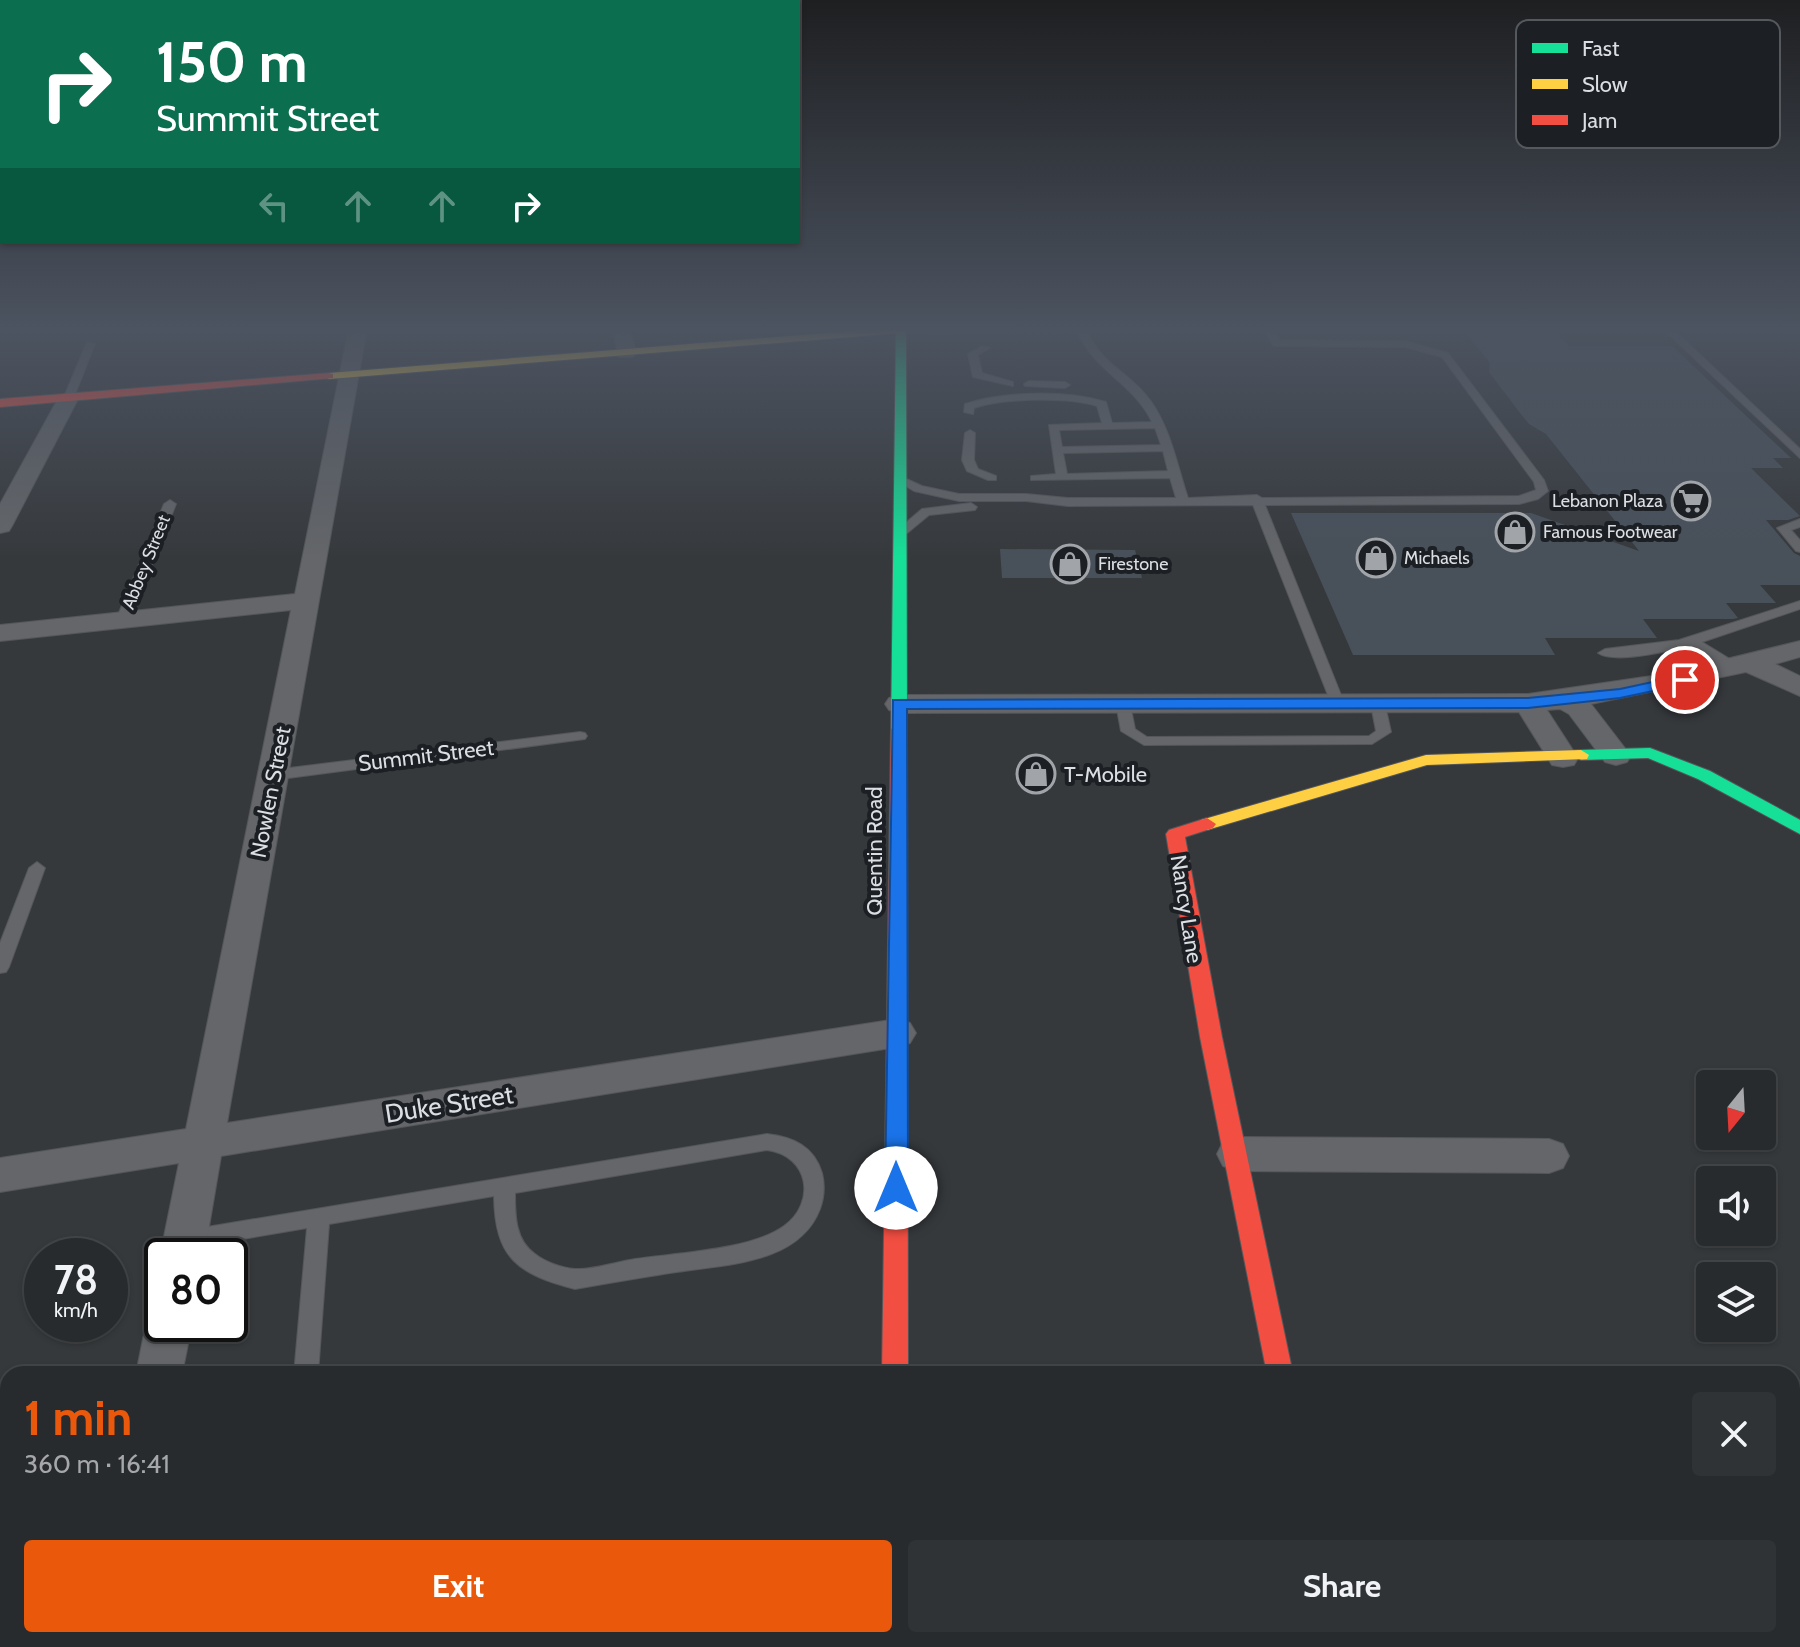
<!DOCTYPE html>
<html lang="en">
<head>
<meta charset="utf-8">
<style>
  :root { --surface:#282b2d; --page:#303335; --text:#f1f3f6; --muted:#a5a7aa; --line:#444749; --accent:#ea580c }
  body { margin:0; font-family:Cabin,sans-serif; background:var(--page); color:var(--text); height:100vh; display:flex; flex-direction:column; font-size:30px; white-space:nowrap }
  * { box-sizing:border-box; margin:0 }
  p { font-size:26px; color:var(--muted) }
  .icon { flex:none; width:44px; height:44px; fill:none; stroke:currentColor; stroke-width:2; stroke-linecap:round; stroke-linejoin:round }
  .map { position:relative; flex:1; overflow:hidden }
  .drawer { position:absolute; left:0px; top:1366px; width:1800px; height:282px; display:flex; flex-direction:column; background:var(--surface); border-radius:24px 24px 0 0; box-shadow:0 2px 6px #0004,0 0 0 2px var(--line) }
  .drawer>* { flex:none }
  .hud { position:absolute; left:0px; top:0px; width:800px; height:244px; box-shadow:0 2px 6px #0004,0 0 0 2px var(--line); background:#0b6e4f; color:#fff; overflow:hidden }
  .needle { width:52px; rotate:198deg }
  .tools { position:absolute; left:1696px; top:1070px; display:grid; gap:16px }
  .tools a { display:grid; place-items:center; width:80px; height:80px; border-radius:8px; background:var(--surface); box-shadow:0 2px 6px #0004,0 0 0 2px var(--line); font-size:40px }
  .speed { position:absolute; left:24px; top:1238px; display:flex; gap:16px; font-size:40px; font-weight:700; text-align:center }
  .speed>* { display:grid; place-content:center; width:104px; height:104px; border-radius:50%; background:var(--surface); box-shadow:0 2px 6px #0004,0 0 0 2px var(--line); line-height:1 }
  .speed small { font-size:20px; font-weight:400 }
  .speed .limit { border:4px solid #111; border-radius:12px; background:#fff; color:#111 }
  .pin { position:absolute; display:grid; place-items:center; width:68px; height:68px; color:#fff; margin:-34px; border:4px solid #fff; border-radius:50%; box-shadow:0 2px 8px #0007 }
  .me { position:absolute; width:88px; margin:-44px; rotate:0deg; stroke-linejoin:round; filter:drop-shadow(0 0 6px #0008) }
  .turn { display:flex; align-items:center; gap:28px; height:168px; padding:0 24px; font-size:36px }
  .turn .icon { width:104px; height:104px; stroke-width:2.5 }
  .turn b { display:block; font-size:56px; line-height:68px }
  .lanes { display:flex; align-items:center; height:76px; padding:0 24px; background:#0003; justify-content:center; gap:40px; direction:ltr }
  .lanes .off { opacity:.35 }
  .round { display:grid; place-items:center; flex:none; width:84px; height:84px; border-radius:8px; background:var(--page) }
  .summary { display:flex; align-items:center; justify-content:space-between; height:136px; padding:0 24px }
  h1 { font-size:48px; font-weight:700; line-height:60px; color:var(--accent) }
  .primary-button { display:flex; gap:16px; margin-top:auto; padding:16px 24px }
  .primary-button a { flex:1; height:92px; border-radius:8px; background:var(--accent); color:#fff; font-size:32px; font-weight:700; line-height:92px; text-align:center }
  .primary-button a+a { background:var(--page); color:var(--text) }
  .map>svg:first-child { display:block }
  .building { fill:#48505a }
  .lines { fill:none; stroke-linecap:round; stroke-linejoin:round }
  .lane-casing { stroke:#545659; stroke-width:2 }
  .street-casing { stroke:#545659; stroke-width:2 }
  .fast-casing { stroke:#545659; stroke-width:2 }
  .slow-casing { stroke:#545659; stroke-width:2 }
  .jam-casing { stroke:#545659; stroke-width:2 }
  .lane { fill:#646669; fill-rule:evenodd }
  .street { fill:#646669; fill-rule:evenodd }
  .fast { fill:#16e098; fill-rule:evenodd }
  .slow { fill:#ffcf43; fill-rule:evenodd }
  .jam { fill:#f24e42; fill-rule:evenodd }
  .route { fill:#1a73e8; stroke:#114b97; stroke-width:2 }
  .labels { text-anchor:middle; stroke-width:8; stroke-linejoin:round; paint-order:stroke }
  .far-poi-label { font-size:18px; fill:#dbdee3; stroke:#1c1f23; text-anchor:start }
  .far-street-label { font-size:18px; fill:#dbdee3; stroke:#1c1f23 }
  .street-label { font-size:22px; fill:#dbdee3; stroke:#1c1f23 }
  .poi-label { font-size:22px; fill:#dbdee3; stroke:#1c1f23; text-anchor:start }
  .near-street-label { font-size:26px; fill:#dbdee3; stroke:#1c1f23 }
  .key { fill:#1c1f23; stroke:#55585d; stroke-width:2 }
  .key-label { font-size:22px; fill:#dbdee3 }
</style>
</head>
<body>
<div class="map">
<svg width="1800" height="1647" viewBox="0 0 1800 1647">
  <rect width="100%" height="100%" fill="#36393c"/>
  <path class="building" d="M1462,328H1553L1569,346H1672L1791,458H1773L1783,468H1751L1800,516L1788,520H1766L1794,553L1800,556V585H1760L1776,603H1726L1738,618L1733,619H1643L1657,638H1545L1555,655H1353L1291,513H1531L1639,551L1546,434L1529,424L1520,413L1489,372L1490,363Z
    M1000,549L1135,550L1142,578H1002Z"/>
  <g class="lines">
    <defs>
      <path id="lane" d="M898,328H1063L1058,331L901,333L896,330Z
        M1076,328H1086C1101,366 1128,370 1150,400C1171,429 1177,465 1188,498L1257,495L1262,498L1519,496L1536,490L1534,482L1442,357L1405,347L1276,346L1273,345L1263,328H1273L1279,340L1405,341L1448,353L1544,480L1548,491L1538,499L1519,504L1265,505L1345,705L1343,708H1333L1253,505L1068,506L1026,501H959L914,491L894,479L900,476L922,486L959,494H1026L1068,498H1176L1170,478L1031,480V476L1056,474L1049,425L1102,423L1097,406C1069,397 1003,398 974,408L973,414L964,412L965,404C1005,391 1066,390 1106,402L1112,423L1152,422C1133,382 1092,371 1076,328ZM1155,428L1161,445L1062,447L1059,430ZM1163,451L1168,471L1067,474L1063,453Z
        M1662,328H1672L1800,449V458Z
        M87,342L95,344L74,397L65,399L64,397Z
        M982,346L990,348L978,355L982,373L1013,382V386L973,377L968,354Z
        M1029,381L1065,382L1070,385L1065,388L1025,386L1024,384Z
        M970,430L975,433L974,460L978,469L996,476V480H988L967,471L962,460L965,433Z
        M170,500L176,504L130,620L128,623H118L116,620L164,504Z
        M971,503L977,507L975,510L929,515L906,534H898L896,531L922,509Z
        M1800,519V527L1791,530L1800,540V552L1796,551L1777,528Z
        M1800,601V609L1702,642L1738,664L1740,667L1738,670H1728L1689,646C1669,651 1614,664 1598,653L1605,649L1679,640Z
        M1123,700L1130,704L1135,729L1147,737L1369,736L1376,731L1371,705L1378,701L1385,705L1391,732L1372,744L1144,745L1121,731L1116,704Z
        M580,732L585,733L587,736L585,739L273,780L265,775L273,770Z
        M37,862L45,868L9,967L6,972L0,973V943L29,868Z
        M767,1134C793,1137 814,1146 822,1173C825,1185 824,1198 820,1209C799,1264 727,1264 677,1272C643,1277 609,1283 575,1289C518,1274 495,1259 494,1196L329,1224L318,1374H294L307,1228L189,1248L181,1246L178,1239L181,1232L189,1230ZM767,1150C810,1156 816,1203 784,1226C751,1250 676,1253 635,1259C616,1262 593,1270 575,1269C562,1268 545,1262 535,1254C515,1240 515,1215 515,1193Z
        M1800,1530V1558L1792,1562V1534Z
        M8,1624V1640H20L16,1647H0V1626Z
        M271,1640H297V1647H271Z
        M1730,1640H1756L1758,1647H1732Z"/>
      <path id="street" d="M349,328H367L227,1123L897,1019L910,1023L916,1033L910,1043L897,1047L221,1156L204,1256H162V1260L160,1256L179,1163L0,1192V1158L186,1129L291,610L0,641V625L295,594Z
        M612,328H630L636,353L633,357H619Z
        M69,391L79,397L12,526L9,531L0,533V504L59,397Z
        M1800,641V657L1775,664L1800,676V696L1746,672L1591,704L1631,756L1627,762L1616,765L1605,762L1569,714L1560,709L1547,710L1578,758L1574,765L1563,767L1552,765L1519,712L899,713L889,710L885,704L889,698L899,695L1528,694L1665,674Z
        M1237,1137L1549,1139L1563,1144L1569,1156L1563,1168L1549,1173L1237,1171L1223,1166L1217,1154L1223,1142Z
        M162,1306V1324H192L182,1374H136L146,1324L153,1309Z
        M82,1640H136L135,1647H81Z
        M1304,1640H1358L1360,1647H1306Z"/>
      <path id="fast" d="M896,328H906L907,729L899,734L891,729Z
        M1650,748L1710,771L1800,820V834L1698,779L1648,758L1581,760L1573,755L1581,750Z
        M879,1640H909V1647H879Z"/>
      <path id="slow" d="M889,328L906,330L901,333L329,379L323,376L329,373Z
        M1581,750L1589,755L1587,759L1427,765L1207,830L1198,824L1201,820L1426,755Z"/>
      <path id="jam" d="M329,373L333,374V378L0,407V399Z
        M899,724L907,729L908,1374H882L891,729Z
        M1207,818L1216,824L1213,828L1185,837L1222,1037L1293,1374H1267L1200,1037L1166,834L1169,830Z"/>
    </defs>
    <use href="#lane" class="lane-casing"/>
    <use href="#street" class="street-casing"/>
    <use href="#fast" class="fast-casing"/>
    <use href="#slow" class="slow-casing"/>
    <use href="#jam" class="jam-casing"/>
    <use href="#lane" class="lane"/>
    <use href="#street" class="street"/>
    <use href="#fast" class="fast"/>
    <use href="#slow" class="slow"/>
    <use href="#jam" class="jam"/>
  </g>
  <linearGradient id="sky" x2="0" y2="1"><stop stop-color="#1e1f21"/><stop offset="0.59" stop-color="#4c5461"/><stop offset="1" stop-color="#4c5461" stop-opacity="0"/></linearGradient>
  <rect width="1800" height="558" fill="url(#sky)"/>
  <path class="route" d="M1685,675L1693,680L1691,683L1620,698L1528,708L907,709L908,1188L905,1195L896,1198L888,1195L885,1188L893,700L1528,698L1620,689Z"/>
  <defs>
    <symbol id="supermarket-ring" viewBox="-11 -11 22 22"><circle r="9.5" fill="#1c1f23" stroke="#a1a4a9" stroke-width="1.5"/><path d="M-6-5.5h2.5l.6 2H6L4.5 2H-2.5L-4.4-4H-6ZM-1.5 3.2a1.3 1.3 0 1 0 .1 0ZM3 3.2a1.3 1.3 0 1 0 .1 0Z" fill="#a1a4a9"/></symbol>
    <symbol id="shop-ring" viewBox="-11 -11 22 22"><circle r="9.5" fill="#1c1f23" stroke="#a1a4a9" stroke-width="1.5"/><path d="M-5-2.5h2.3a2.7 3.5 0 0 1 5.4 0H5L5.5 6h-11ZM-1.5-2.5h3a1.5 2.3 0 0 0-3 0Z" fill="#a1a4a9"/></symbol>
  </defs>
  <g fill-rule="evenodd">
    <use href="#supermarket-ring" x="1669" y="479" width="44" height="44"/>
    <use href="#shop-ring" x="1493" y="510" width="44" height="44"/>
    <use href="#shop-ring" x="1354" y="536" width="44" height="44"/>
    <use href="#shop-ring" x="1048" y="542" width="44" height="44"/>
    <use href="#shop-ring" x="1014" y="752" width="44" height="44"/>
  </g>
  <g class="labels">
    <g class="far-poi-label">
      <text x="1663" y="507" text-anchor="end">Lebanon Plaza</text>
      <text x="1543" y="538">Famous Footwear</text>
      <text x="1404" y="564">Michaels</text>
      <text x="1098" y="570">Firestone</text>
    </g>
    <g class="far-street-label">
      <text transform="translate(146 562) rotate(-68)" y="6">Abbey Street</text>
    </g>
    <g class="street-label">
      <text transform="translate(426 755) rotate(-7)" y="8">Summit Street</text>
      <text transform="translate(270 792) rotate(-79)" y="8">Nowlen Street</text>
      <text transform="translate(874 851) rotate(-90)" y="8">Quentin Road</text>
      <text transform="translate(1187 909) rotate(81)" y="8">Nancy Lane</text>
    </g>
    <g class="poi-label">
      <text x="1064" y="782">T-Mobile</text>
    </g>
    <g class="near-street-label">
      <text transform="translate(449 1104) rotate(-9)" y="9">Duke Street</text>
    </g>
  </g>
  <rect x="1516" y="20" width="264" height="128" rx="12" class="key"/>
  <rect x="1532" y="43" width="36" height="10" fill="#16e098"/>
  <rect x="1532" y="79" width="36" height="10" fill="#ffcf43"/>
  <rect x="1532" y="115" width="36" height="10" fill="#f24e42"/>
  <g class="key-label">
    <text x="1582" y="56">Fast</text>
    <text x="1582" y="92">Slow</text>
    <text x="1582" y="128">Jam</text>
  </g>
</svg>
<div class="tools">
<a><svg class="needle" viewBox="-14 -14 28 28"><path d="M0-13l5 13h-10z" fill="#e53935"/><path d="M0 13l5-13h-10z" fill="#a5a7aa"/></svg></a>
<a><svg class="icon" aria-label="sound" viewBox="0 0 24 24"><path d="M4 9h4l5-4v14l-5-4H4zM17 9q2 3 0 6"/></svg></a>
<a><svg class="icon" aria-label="layers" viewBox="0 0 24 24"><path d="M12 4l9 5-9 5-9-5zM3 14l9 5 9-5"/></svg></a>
</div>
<div class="speed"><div>78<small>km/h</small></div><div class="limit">80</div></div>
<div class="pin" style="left:1685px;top:680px;background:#d93025"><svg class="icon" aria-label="arrive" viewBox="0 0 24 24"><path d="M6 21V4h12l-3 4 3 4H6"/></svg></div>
<svg class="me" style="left:896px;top:1188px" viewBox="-20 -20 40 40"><circle r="19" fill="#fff"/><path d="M0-13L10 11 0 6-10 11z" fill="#1a73e8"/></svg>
<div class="hud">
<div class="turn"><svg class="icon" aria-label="right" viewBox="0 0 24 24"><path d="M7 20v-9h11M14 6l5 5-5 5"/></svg><div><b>150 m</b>Summit Street</div></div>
<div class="lanes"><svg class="icon off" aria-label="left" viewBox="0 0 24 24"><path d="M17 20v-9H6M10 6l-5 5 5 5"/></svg><svg class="icon off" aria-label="ahead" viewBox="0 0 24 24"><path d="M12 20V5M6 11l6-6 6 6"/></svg><svg class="icon off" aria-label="ahead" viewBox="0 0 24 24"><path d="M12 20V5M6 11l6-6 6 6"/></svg><svg class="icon" aria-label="right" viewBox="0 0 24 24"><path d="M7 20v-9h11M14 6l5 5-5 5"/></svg></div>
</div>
<section class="drawer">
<div class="summary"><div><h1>1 min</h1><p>360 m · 16:41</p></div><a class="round"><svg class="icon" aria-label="close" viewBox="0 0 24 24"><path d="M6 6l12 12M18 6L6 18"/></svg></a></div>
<div class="primary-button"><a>Exit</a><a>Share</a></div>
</section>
</div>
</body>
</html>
